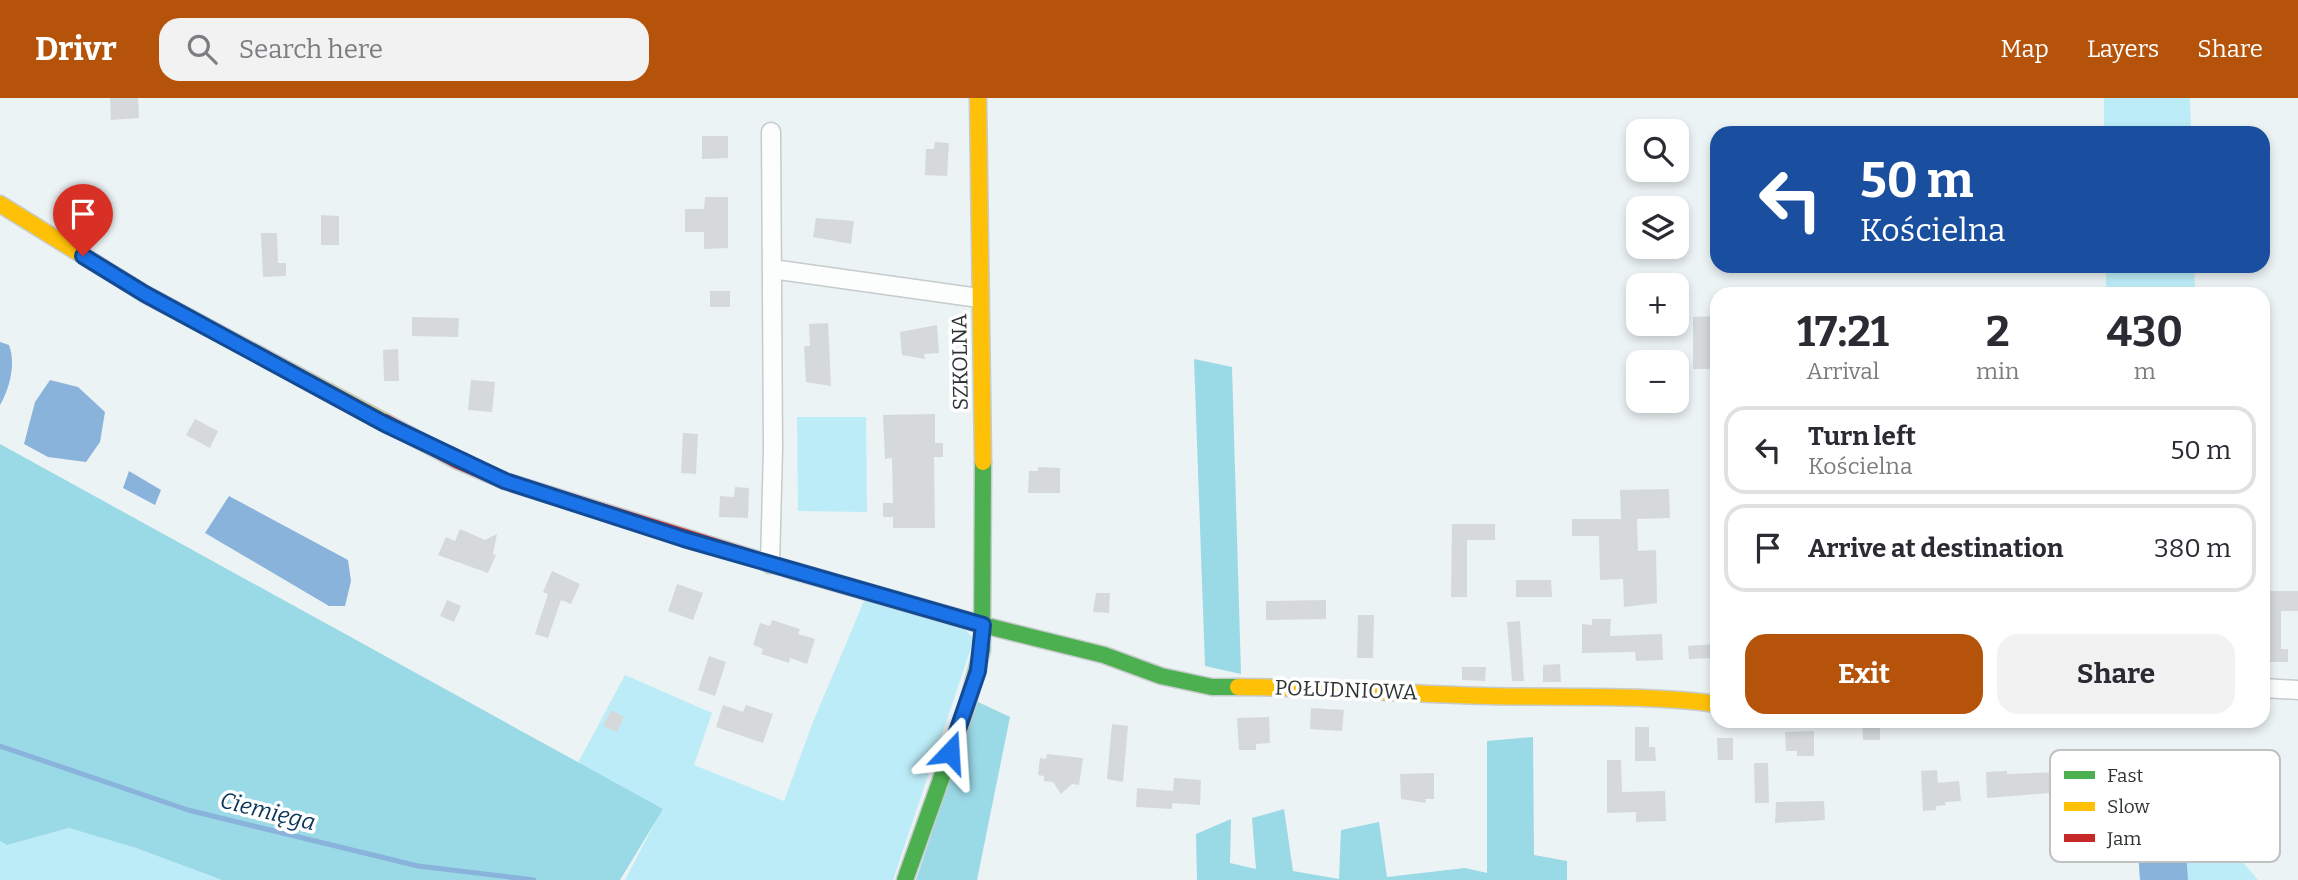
<!DOCTYPE html>
<html lang="en">
<head>
<meta charset="utf-8">
<style>
  :root { --surface:#fff; --page:#f2f2f3; --text:#2b2b33; --muted:#7c7c81; --line:#e1e1e2; --accent:#b45309 }
  body { margin:0; font-family:Bitter,serif; background:var(--page); color:var(--text); height:100vh; display:flex; flex-direction:column; font-size:26px; white-space:nowrap }
  * { box-sizing:border-box; margin:0 }
  p { font-size:23px; color:var(--muted) }
  .icon { flex:none; width:38px; height:38px; fill:none; stroke:currentColor; stroke-width:2; stroke-linecap:round; stroke-linejoin:round }
  .map { position:relative; flex:1; overflow:hidden }
  .side { position:absolute; left:1710px; top:189px; width:560px; height:441px; display:flex; flex-direction:column; background:var(--surface); border-radius:21px; box-shadow:0 4px 10px #0003 }
  .side>* { flex:none }
  .banner { position:absolute; left:1710px; top:28px; width:560px; height:147px; border-radius:21px; box-shadow:0 4px 10px #0003; background:#1a4fa0; color:#fff; overflow:hidden }
  .controls { position:absolute; left:1626px; top:21px; display:grid; gap:14px }
  .controls a { display:grid; place-items:center; width:63px; height:63px; border-radius:14px; background:var(--surface); box-shadow:0 4px 10px #0003; font-size:35px }
  .pin { position:absolute; display:grid; place-items:center; width:60px; height:60px; color:#fff; margin:-72px -30px; border-radius:50% 50% 50% 0; rotate:-45deg; box-shadow:0 0 7px #0007 }
  .pin .icon { rotate:45deg }
  .me { position:absolute; width:77px; margin:-38px; rotate:20deg; stroke-linejoin:round; filter:drop-shadow(0 0 5px #0008) }
  .turn { display:flex; align-items:center; gap:24px; height:147px; padding:0 35px; font-size:32px }
  .turn .icon { width:91px; height:91px; stroke-width:2.5 }
  .turn b { display:block; font-size:49px; line-height:60px }
  .eta { display:flex; justify-content:space-evenly; align-items:center; height:119px; text-align:center }
  .eta b { font-size:42px; font-weight:700; line-height:49px }
  .cta { display:flex; gap:14px; margin-top:auto; padding:14px 35px }
  .cta a { flex:1; height:80px; border-radius:21px; background:var(--accent); color:#fff; font-size:28px; font-weight:700; line-height:80px; text-align:center }
  .cta a+a { background:var(--page); color:var(--text) }
  ul { padding:0; list-style:none }
  li { display:flex; align-items:center; gap:21px; height:88px; margin:0 14px 10px; padding:0 21px; border:4px solid var(--line); border-radius:21px }
  li div { flex:1 }
  li b { display:block; font-size:26px }
  li em { font-style:normal }
  header { display:flex; align-items:center; gap:42px; box-sizing:border-box; height:98px; padding:0 35px; background:var(--accent); color:#fff }
  header strong { font-size:33px }
  nav { display:flex; gap:38px; margin-inline-start:auto; font-size:24px }
  .search { width:490px; height:63px; background:var(--page); display:flex; align-items:center; gap:18px; box-sizing:border-box; padding:0 24px; border-radius:21px; color:var(--muted); font-size:26px }
  .map>svg:first-child { display:block }
  .green { fill:#bcecf7 }
  .forest { fill:#9ad9e6 }
  .water { fill:#8ab3dc }
  .lines { fill:none; stroke-linecap:round; stroke-linejoin:round }
  .stream { stroke:#8ab3dc; stroke-width:5 }
  .building { fill:#d5d9db }
  .street-casing { stroke:#c6cbcc; stroke-width:21 }
  .fast-casing { stroke:#c6cbcc; stroke-width:19 }
  .slow-casing { stroke:#c6cbcc; stroke-width:19 }
  .jam-casing { stroke:#c6cbcc; stroke-width:19 }
  .street { stroke:#fcfdfd; stroke-width:18 }
  .fast { stroke:#4caf50; stroke-width:16 }
  .slow { stroke:#ffc107; stroke-width:16 }
  .jam { stroke:#c62828; stroke-width:16 }
  .route-casing { stroke:#114b97; stroke-width:18 }
  .route { stroke:#1a73e8; stroke-width:12 }
  .labels { text-anchor:middle; stroke-width:7; stroke-linejoin:round; paint-order:stroke }
  .street-label { font-size:21px; fill:#2e3334; stroke:#fff }
  .water-label { font-size:23px; font-style:italic; fill:#0b345a; stroke:#fff }
  .key { fill:#fff; stroke:#c0c2c2; stroke-width:2 }
  .key-label { font-size:19px; fill:#2e3334 }
</style>
</head>
<body>
<header>
<strong>Drivr</strong>
<div class="search"><svg class="icon" aria-label="search" viewBox="0 0 24 24"><circle cx="10" cy="10" r="6"/><path d="M15 15l6 6"/></svg>Search here</div>
<nav><a>Map</a><a>Layers</a><a>Share</a></nav>
</header>
<div class="map">
<svg width="2298" height="782" viewBox="0 0 2298 782">
  <rect width="100%" height="100%" fill="#ecf3f4"/>
  <path class="green" d="M2104,0H2190L2191,35H2104Z
    M2106,168H2194L2195,196H2106Z
    M797,319H866L867,414L798,413Z
    M864,503L962,528L974,541L893,782H625L662,711L578,665L625,577L712,615L694,667L784,703L813,624Z
    M69,730L136,750L222,782H0V743L7,747Z
    M2225,743L2258,782H2140L2138,753H2186Z"/>
  <path class="forest" d="M1194,261L1232,269L1241,576L1205,568Z
    M0,346L663,711L620,782H222L136,750L69,730L7,747L0,743Z
    M976,603L1010,619L977,782H916Z
    M1533,639L1534,757L1567,763V782H1197L1196,736L1231,721L1230,765L1256,771L1252,720L1284,711L1293,773L1339,781L1341,732L1379,724L1387,779L1465,770L1487,775V643Z"/>
  <path class="water" d="M0,244L9,247C16,265 10,290 0,307Z
    M50,282L78,289L105,314L100,344L86,364L48,359L24,346L35,304Z
    M129,373L161,392L155,407L123,390Z
    M229,398L348,462L351,483L345,508H329L205,435Z
    M2138,753H2186L2188,782H2140Z"/>
  <g class="lines">
    <path class="stream" d="M0,648L188,712L418,768L534,782"/>
  </g>
  <path class="building" d="M110,0H138L139,20L111,22Z
    M702,38H728V60L702,61Z
    M935,44L949,45L947,78L925,77L926,51H934Z
    M705,99H728V150L704,151V134H685V111H704Z
    M321,117L339,118V147H321Z
    M816,120L854,123L851,146L813,139Z
    M261,135H277L278,165H286V178L263,179Z
    M710,193H730V209H710Z
    M1717,218V271H1693V219Z
    M412,219L459,220L458,239L412,238Z
    M828,225L831,288L806,284L804,248H810L809,226Z
    M937,227L939,255L924,256L925,261L902,257L900,234Z
    M398,251L399,283H384L383,252Z
    M471,282L495,284L492,314L468,312Z
    M935,316V345H943V359H934L935,430H893V419H883V405H893L892,360L885,361L883,317Z
    M195,321L218,333L210,350L186,337Z
    M683,335L698,336L696,376L681,375Z
    M1038,369L1060,370V395H1028L1029,373H1038Z
    M735,389L749,390L748,420L719,419L720,398L734,399Z
    M1669,391L1670,420L1637,421L1638,453L1656,452L1657,505L1624,509L1623,481L1600,482L1599,438H1572V421H1621L1620,392Z
    M1452,426H1495V442H1467V499H1451Z
    M460,431L485,442L497,436L493,456L496,457L488,475L438,457L446,439L455,443Z
    M552,473L580,486L571,506L561,502L548,540L535,536L548,496L543,494Z
    M1516,482H1551L1552,499H1516Z
    M677,486L703,495L693,522L668,513Z
    M2263,493H2298V513H2281V551H2288V564H2263Z
    M1096,495H1110L1109,515L1093,514Z
    M447,502L461,508L454,524L440,518Z
    M1326,502V521L1266,522V503Z
    M1358,517H1374L1373,560H1357Z
    M1592,521H1611L1610,538L1662,536L1663,562L1636,563L1635,554L1582,555V526L1592,527Z
    M772,522L800,531L798,536L815,541L807,566L790,560L789,565L761,556L763,551L753,547L760,525L770,528Z
    M1520,523L1524,583H1512L1507,524Z
    M1715,546L1716,560L1689,561L1688,548Z
    M709,558L726,564L715,598L698,592Z
    M1560,566L1561,584H1543V567Z
    M1462,569H1486L1485,583L1462,582Z
    M723,607L743,614L746,607L773,616L763,645L716,629Z
    M1311,610L1344,612L1342,633L1310,631Z
    M611,612L624,619L617,634L603,628Z
    M1269,619L1270,645L1256,646V652H1239L1237,620Z
    M1862,623H1880V642H1863Z
    M1112,626L1128,628L1123,684L1107,681Z
    M1635,629H1649V649H1655L1656,663H1635Z
    M1814,633V658H1797V653H1786L1785,634Z
    M1717,640H1733V662H1718Z
    M1047,656L1083,660L1079,687L1072,686L1061,696L1053,684L1044,683V678L1038,677L1040,660L1046,661Z
    M1607,662H1621L1622,694L1665,693L1666,723L1636,724V714L1607,715Z
    M1754,665H1768L1769,705H1755Z
    M1937,672L1938,685L1959,683L1961,703L1945,704L1946,707L1936,708V712L1923,713L1921,673Z
    M2007,673V676L2080,673L2076,705L2050,706V695L1987,700L1986,674Z
    M1434,675V701H1425L1426,705L1401,701L1400,676Z
    M1174,680L1201,682L1200,707L1172,705V711L1136,709L1137,690L1173,693Z
    M1824,703L1825,722L1775,725L1776,704Z"/>
  <g class="lines">
    <defs>
      <path id="street" d="M772,171L979,200
        M770,466L773,351L771,34
        M2263,590L2298,592"/>
      <path id="fast" d="M791,472L983,527L1104,557L1161,578L1212,589H1238
        M905,782L966,611L982,552L983,364"/>
      <path id="slow" d="M978,0L983,364
        M0,106L145,196L385,324
        M1238,589C1322,589 1405,596 1488,598C1565,600 1641,596 1717,606"/>
      <path id="jam" d="M385,324L458,363L505,383L791,472"/>
    </defs>
    <use href="#street" class="street-casing"/>
    <use href="#fast" class="fast-casing"/>
    <use href="#slow" class="slow-casing"/>
    <use href="#jam" class="jam-casing"/>
    <use href="#street" class="street"/>
    <use href="#fast" class="fast"/>
    <use href="#slow" class="slow"/>
    <use href="#jam" class="jam"/>
  </g>
  <g class="lines">
    <defs>
      <path id="route" d="M83,158L145,196L385,326L505,383L684,441L983,527L978,573L950,654"/>
    </defs>
    <use href="#route" class="route-casing"/>
    <use href="#route" class="route"/>
  </g>
  <g class="labels">
    <g class="street-label">
      <text transform="translate(960 264) rotate(-91)" y="7">SZKOLNA</text>
      <text transform="translate(1346 592) rotate(2)" y="7">POŁUDNIOWA</text>
    </g>
    <g class="water-label">
      <text transform="translate(268 713) rotate(14)" y="8">Ciemięga</text>
    </g>
  </g>
  <rect x="2050" y="652" width="230" height="112" rx="10" class="key"/>
  <rect x="2064" y="673" width="31" height="8" fill="#4caf50"/>
  <rect x="2064" y="704" width="31" height="9" fill="#ffc107"/>
  <rect x="2064" y="736" width="31" height="8" fill="#c62828"/>
  <g class="key-label">
    <text x="2107" y="684">Fast</text>
    <text x="2107" y="715">Slow</text>
    <text x="2107" y="747">Jam</text>
  </g>
</svg>
<div class="controls">
<a><svg class="icon" aria-label="search" viewBox="0 0 24 24"><circle cx="10" cy="10" r="6"/><path d="M15 15l6 6"/></svg></a>
<a><svg class="icon" aria-label="layers" viewBox="0 0 24 24"><path d="M12 4l9 5-9 5-9-5zM3 14l9 5 9-5"/></svg></a>
<a>+</a>
<a>−</a>
</div>
<div class="pin" style="left:83px;top:158px;background:#d93025"><svg class="icon" aria-label="arrive" viewBox="0 0 24 24"><path d="M6 21V4h12l-3 4 3 4H6"/></svg></div>
<svg class="me" style="left:950px;top:654px" viewBox="-20 -20 40 40"><path d="M0-17L14 15 0 8-14 15z" fill="#1a73e8" stroke="#fff" stroke-width="4"/></svg>
<div class="banner">
<div class="turn"><svg class="icon" aria-label="left" viewBox="0 0 24 24"><path d="M17 20v-9H6M10 6l-5 5 5 5"/></svg><div><b>50 m</b>Kościelna</div></div>
</div>
<section class="side">
<div class="eta">
<div><b>17:21</b><p>Arrival</p></div>
<div><b>2</b><p>min</p></div>
<div><b>430</b><p>m</p></div>
</div>
<ul>
<li><svg class="icon" aria-label="left" viewBox="0 0 24 24"><path d="M17 20v-9H6M10 6l-5 5 5 5"/></svg><div><b>Turn left</b><p>Kościelna</p></div><em>50 m</em></li>
<li><svg class="icon" aria-label="arrive" viewBox="0 0 24 24"><path d="M6 21V4h12l-3 4 3 4H6"/></svg><div><b>Arrive at destination</b></div><em>380 m</em></li>
</ul>
<div class="cta"><a>Exit</a><a>Share</a></div>
</section>
</div>
</body>
</html>
